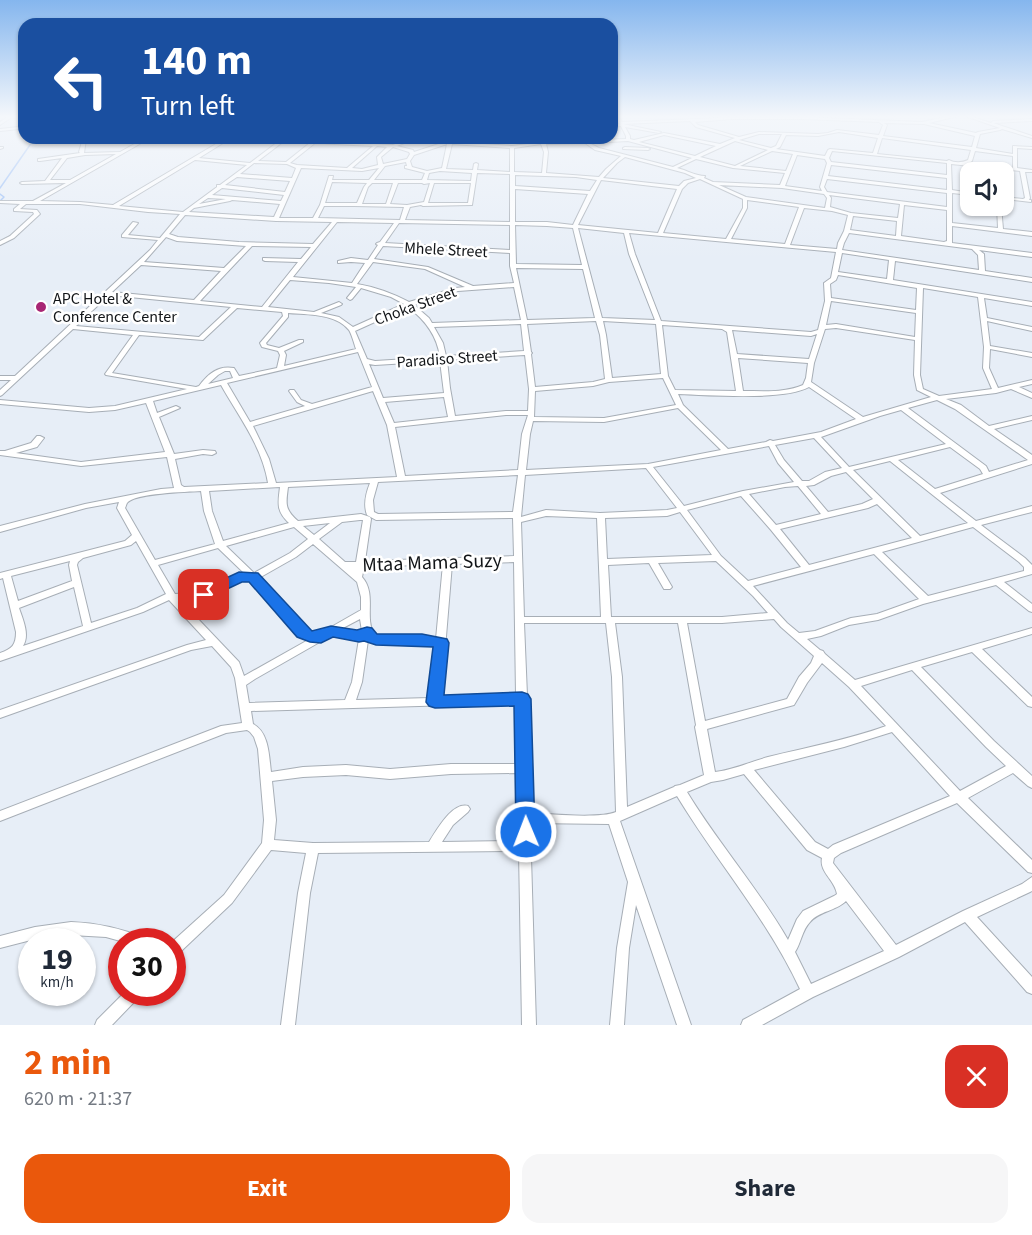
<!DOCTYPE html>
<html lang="en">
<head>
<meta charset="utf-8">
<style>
  :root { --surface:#fff; --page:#f6f6f7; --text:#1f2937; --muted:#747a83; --accent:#ea580c }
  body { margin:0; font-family:"Source Sans 3",sans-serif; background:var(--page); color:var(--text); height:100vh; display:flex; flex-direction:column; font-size:22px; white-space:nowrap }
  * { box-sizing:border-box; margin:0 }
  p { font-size:20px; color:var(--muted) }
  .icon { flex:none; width:33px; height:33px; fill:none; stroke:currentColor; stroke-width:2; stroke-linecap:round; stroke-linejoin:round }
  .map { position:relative; height:1025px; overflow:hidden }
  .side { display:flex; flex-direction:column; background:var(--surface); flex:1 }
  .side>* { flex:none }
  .banner { position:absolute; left:18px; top:18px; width:600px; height:126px; border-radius:18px; box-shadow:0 2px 4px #0004; background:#1a4fa0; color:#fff; overflow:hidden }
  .fabs { position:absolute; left:960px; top:162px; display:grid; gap:12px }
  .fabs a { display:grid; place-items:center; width:54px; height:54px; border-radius:12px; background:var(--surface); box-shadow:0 2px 4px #0004; font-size:30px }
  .speed { position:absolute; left:18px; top:928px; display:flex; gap:12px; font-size:30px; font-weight:700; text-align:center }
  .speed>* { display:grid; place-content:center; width:78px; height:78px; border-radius:50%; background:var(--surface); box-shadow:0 2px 4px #0004; line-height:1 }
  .speed small { font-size:15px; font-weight:400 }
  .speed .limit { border:9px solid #d22; background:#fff; color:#111 }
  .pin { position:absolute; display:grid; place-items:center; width:51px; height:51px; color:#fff; margin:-26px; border-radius:12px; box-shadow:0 3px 9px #0006 }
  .me { position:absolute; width:66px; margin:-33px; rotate:359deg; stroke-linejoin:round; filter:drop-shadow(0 0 4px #0008) }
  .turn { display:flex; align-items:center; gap:21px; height:126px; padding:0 24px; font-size:27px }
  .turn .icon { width:78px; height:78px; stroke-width:2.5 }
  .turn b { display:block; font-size:42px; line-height:51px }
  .round { display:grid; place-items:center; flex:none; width:63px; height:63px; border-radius:18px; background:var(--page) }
  .overview { display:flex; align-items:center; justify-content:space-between; height:102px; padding:0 24px }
  h1 { font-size:36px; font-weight:700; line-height:45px; color:var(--accent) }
  .cta { display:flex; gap:12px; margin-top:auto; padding:12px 24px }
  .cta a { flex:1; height:69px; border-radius:18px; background:var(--accent); color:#fff; font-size:24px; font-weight:700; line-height:69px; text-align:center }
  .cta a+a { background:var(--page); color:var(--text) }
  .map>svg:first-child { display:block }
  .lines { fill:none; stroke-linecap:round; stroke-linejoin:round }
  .stream { stroke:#92b9f6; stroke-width:1.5 }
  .minor-casing { stroke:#a7aeb6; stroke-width:2 }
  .minor { fill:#fff; fill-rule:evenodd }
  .route { fill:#1a73e8; stroke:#114b97; stroke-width:1.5 }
  .poi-dot { fill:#a82674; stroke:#fff; stroke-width:2 }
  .labels { text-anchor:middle; stroke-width:5; stroke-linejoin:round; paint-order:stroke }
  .far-street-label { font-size:16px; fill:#111417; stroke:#fff }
  .far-poi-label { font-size:16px; fill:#111417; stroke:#fff; text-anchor:start }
  .street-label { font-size:20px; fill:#111417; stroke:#fff }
</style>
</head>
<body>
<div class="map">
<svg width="1032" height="1025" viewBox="0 0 1032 1025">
  <rect width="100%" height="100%" fill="#e7eef7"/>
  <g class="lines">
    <path class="stream" d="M0,188L32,142L39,138
      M0,194L4,197L1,200"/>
    <defs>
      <path id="minor" d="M9,116L12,117L0,125V122Z
        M615,116H619L622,122L697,119L731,117H803L922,122L951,116H958L929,123L976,133L978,132L1000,128L965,116H970L991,123L993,121L1032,119V121L993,123L1032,136V138L1002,129L1000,130L980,134L976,148L1013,154V146L1032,147V149L1017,148V168L1032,170V172H1025L1030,198L1029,200H1031V202L1004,199V197L1023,199L1025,198L1020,171L951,164L952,190L970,193V195L952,193V223L998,228L997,206H1001L1003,229L1032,232V236L952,226V243L1032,253V257L979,250L984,254L985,271L1032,278V282L895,261L893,280L1032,302V306L984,298L987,318L1032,327V331L987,321L990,346L1032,353V357L990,349L989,368L998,388L1032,380V384L1019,387L1032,393V398L1011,389L996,393L946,399L961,405L989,426L1032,416V420L994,429L1032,455V464L940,493L976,521L1032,506V512L981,525L1025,558L1032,565V574L1004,582L1032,604V612L1029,611L996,585L923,604L878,620L849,625L821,636L807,639L820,650L823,651L825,654L855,680L1032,628V634L982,649L1032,697V707L1028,706L972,652L921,667L994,741L1032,776V788L1028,786L1013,773L968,798L1032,860V873L1028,872L957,803L841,853L834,858L833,863L896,945L963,911L1022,884L1032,877V891L1030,892L977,917L1032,977V994L1027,992L965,922L899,957L813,997L762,1025H741L743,1020L800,989C768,920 717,862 677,796L620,821L691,1025H677L636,905L629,948L624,1025H610L617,948L628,882L609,824L530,823L536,1025H522L519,851L318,853L310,893L295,1025H281L298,893L306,853L271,850L232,903L177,955L172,957V942L224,895L262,843L264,820L258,749L254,737L250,732L247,730L226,733L0,821V811L221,726L242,723L235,678L231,667L212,646L191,650L0,718V710L187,645L206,640L169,600L143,612L0,661V653C12,649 16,645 16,632L3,578L0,579V573L125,541L132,535L117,508L119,502L86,508L0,532V526L85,504L161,489L174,488L167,457L81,466L0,455V451H5L31,443L37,436H40L44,438L37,447L16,453L81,462L165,452L146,403L115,410L89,412L0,404V400L89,408L115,406L187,389L106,375L105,374L133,335L73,329L2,395L0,396V390L11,380H0V376H15L150,250L158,240L122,237V235L133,222L138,223L128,235L160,238L180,214L148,212L80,204H26L20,209L37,210L40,214L14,238L0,245V241L10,236L34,214L33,212L14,211V209L20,204L0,203V201H33L66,183L22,184L20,183L22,182L45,181L62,158L40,161H38V159L80,153L79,152L83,138L86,139L84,153L120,152L145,138H150L40,201L80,202L113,205L226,138H231L199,158L250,163L283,138H288L258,161L286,162L316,138H321L318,141L393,145L410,138H416L397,146L413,150L414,152L448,141L450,138H454L452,142L512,146L543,142L626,139V136L621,126L612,127V125L619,124ZM731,119H803L879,122L883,125L879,135L837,130L828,133L818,134L759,132L739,137L698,125L695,122ZM690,121L696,127L735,138L720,144L664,133L634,140L630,139V136L625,127L659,133L661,132L623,124ZM884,123L924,124L975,136L972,147L883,136L887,125ZM839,132L878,138L873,153L830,149L828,150L825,156L776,149L780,147L786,135L818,136ZM759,134H782L776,146L771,148L739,140ZM664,135L716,146L695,156L639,142ZM882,138L971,150L968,160C962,163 954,163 949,160L947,161L877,154ZM628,141L692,158L673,167L599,148L589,143ZM735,141L768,150L735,166L700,157ZM315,143L373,146L347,168L297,165L290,163ZM585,143L595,150L621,156L606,169L599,177L546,173L548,152L546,144ZM447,144L442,168L427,171L412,167L410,161L414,155ZM452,144L510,148V172L477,170L478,164L476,163L474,164L473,170L446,169ZM541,144L544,152L542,173L514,172V148ZM377,146L387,147L377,157L378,165L362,169L352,168ZM393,147L409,152L410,154L407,159L383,164L381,157ZM772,151L793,154L786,171L740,166ZM832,151L947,163V175L831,162L829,158ZM975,151L1013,156V168L969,163L972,161ZM116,154L70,180H50L67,158L85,155ZM797,155L825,159L827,163L820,187L822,191L785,186ZM625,157L685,173L696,178L684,181L679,186L603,178L617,163ZM696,159L733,168L785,173L780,185L713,182L704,178L705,176C696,176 686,170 677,168ZM195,160L247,165L220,185H217V187L183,212L119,206ZM406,162L407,166H405V168L425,173L422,180H374L385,166ZM254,163L287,164L296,168L292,178L240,174ZM831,165L947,178V190L828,176ZM301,168L362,171L379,168L369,180H332L333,176H329L320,205L313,218H279ZM440,171L472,173L471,181L427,180L429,173ZM477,173L510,174V222L405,220L410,207L421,205L423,206L472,205ZM515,175L576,177L597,180L590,191L515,186ZM237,177L290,181L285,192L225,185ZM700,179L743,199V208L726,239L663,233L682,189L688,183ZM827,179L947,193V207L827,192L824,187ZM601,180L677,189L658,233L578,225ZM332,182L367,183L364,187L357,203H325ZM372,183H393L386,204H362L368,187ZM398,183H422L424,184L430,183L424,202L407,205L390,204ZM434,183H471L468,203H428ZM719,185L782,188L824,194L827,198L825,208L746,197ZM222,188L284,195L281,201L212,195ZM515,189L588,194L573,225L547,222H515ZM829,195L900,204L898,218L851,213L830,207L831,198ZM208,198L226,199L199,204ZM232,200L280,204L274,217L189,212L194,208L230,201ZM747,200L799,207L785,244L731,239L747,208ZM904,205L947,210V241L944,242L901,236ZM324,206H354L404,207L400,220L318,218ZM804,208L832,211L848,215L844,231L838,243L837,249L790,245ZM185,215L276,221L332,222L313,244L239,242L178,237L169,234ZM853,216L897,221L896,236L850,230ZM337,222L394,223L380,242L377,243L376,244L378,245L368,260L351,258L338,261V263L351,262L365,263L352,283L293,277ZM399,223L510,225V250L385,243ZM515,225L547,226L573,228L582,265L516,264ZM578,228L624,233L629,254L655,320L602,318ZM629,233L836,252L831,278L824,283L825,301L818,330L811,332L661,321L635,254ZM849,233L972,249L978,255L979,270L842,250L844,243ZM166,237L177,241L246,246L224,268L144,262ZM252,246L311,247L301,259L263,258V260L265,261L298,262L262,307L200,301ZM383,246L510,253V266L514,283L473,286L428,267L374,259ZM842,253L889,260L887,279L838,272ZM373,262L425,269L465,287L455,288L409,302C392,293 375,287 357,284ZM141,265L221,271L194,300L112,292ZM516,268L583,269L595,318L527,320ZM838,275L917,288L916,310L831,298L830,284L836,280ZM290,280L329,283L356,287L347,298L350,300L352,299L361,288L391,297L404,304L353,327L339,317L321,313L341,305L342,304L339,302L314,312L268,307ZM514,287L521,320L432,323L429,318L414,305L458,291ZM923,288L978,297L984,347L983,368L992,389L939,396L923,389L920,375ZM109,295L231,307L199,337L76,326ZM831,301L916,313L915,337L836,324L826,325ZM408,307C425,320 437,335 440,357L375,361L367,359L355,331ZM237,308L282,312L283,316L260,343L262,347L278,351L280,355L277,368L239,376L234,368C218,365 208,374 199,386L196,387L112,373L139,335L203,340ZM288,313C308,315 335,313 349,330C352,335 354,343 356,349L284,366L286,355L284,351L303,342V340H299L279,348L267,345L266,343L288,317ZM596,321L600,335L605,379L593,382L535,387L531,354L532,353L531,352L527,324ZM603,321L656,324L661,374L612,378L606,335ZM521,324L524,351L446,356L443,343L434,327ZM662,325L722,329L727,332L736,391L675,390L668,376ZM836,328L915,340L914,375L917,390L931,397L863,417L811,382L814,363L825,329ZM732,330L811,336L817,334L809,359L737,354ZM358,352L372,387L312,404L301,400L294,390H290L289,391L297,402L305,406L250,422L227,383ZM525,355L529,389L528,411H506L455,416L450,388L447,360ZM738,358L808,363L806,378L803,385C785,393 763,391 743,391ZM440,361L444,393L383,398L369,364L375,365ZM225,371H230L233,378L208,384L218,375ZM663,378L676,405L604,418L534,417L535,391L593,386L609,382ZM221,385C239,417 262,446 268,483L184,487L181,485L175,459L203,454L212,455L216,453L215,451L203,450L174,454L159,417L180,408L176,406L157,413L153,401ZM809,387L856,419L821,432L773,441L770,440L766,442L728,449L683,405L678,394C709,395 784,401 809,387ZM373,391L387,425L397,477L276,483L269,459L253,426ZM444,397L448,417L394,423L385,402ZM937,400L955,409L1028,460L989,472L986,466L908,408ZM678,408L721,450L648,464L526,470L530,434L533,421L604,422ZM901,410L946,444L849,467L821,437L880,416ZM506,415H528L522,434L518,470L405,476L395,427ZM814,438L842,468L825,472L809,481H802L784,460L775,445ZM769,446L778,463L794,482L743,491L684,506L653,467ZM950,447L980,469L983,474L935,489L898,460ZM890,461L968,523L920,536L853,470ZM646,468L677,508L667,510L600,513L546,510L521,517L525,475ZM846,472L873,499L862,504L828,512L806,486L814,485L831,476ZM518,475L513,512L378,514L374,512L373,500L378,482ZM370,483C366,493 363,504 367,515L376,520L513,518L514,556L365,561L371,519L370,517L361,514L298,521C284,509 286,503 288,487ZM798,486L821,514L776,525L749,494L785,487ZM280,487C278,503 276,511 289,523L223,541L212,511L209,491ZM201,491L204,511L215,544L155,560L125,508C126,506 126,505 127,503C134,493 187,492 201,491ZM741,496L771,530L801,567L748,581L721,556L687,510ZM877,504L912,538L809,565L780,529L868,508ZM680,512L712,555L607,559L605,518L667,516ZM546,516L597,518L601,617H524L521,522ZM360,520H363L356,562H345L319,539L342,522ZM330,523L314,535L303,526ZM294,527L308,539L290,553L254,573L226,546ZM973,527L1019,562L1024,567V571L928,596L882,552ZM136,541L166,594L137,608L91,623L77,565L78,562L83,558L131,545ZM313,544L357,582L361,597V610L319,634H312L306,631L259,578L296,557ZM218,548L245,574L236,575L202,592L175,594L158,565ZM874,554L919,599L877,614L851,618L815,631L799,633L787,623L753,586ZM70,561L69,565L72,581L18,601L11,576ZM716,561L753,596L768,613L722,617H611L608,565L649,563L664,589H670L672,587L658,563ZM514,562L516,695L441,697L452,564ZM443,564L436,639L422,637H377L374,635C364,616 377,594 362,577L364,567ZM240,580H251L300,635L308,640L244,676L239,662L180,600L207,597ZM74,587L83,626L23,646C30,635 23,620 19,608ZM360,619L362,631L358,632L341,629ZM774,619L781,627L814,656L811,663L799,677L787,699L705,721L687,623H722ZM524,623H606L612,677L616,812C599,819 550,814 530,813V768ZM615,623H678L696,725L695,727L704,775L680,785L675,786L674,787L627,807L622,677ZM332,635L359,639L352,682L345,700L249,703L246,685L255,679ZM368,640L376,643H422L435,646L430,698L356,700L362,682ZM822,663L849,687L886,726C848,740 808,747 768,757C750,762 733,770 715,772L707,729L794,705L807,683ZM912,670L986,747L1006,766L960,791L861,686ZM516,703L517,764H451L390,769L346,765L303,767L271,772C269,756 269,732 253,724L251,711ZM892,732L950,796L833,845L828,849L815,842L754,770L844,747ZM518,773L519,841L442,842L453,825L468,812L470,809L468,806C452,802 437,830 429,842L313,843L274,840L276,820L272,781L303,777L346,775L390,779L451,774ZM744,774L807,850L822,858C819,872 835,880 837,894L834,896L803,911L797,919L788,940C758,888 718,843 687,792L711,782L723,780ZM846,901L884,951L811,984L795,952C801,943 802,930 810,922C819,911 836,911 846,901Z
        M18,127L19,129L0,131V129Z
        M0,147H3V148L0,149Z
        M625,147L648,148L650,149L648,150L623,149V148Z
        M71,922C97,923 120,928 145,938L146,942H124L106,937L71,935L35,939L0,948V936L35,927Z
        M124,993H140L138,998L112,1025H95L97,1020Z"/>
    </defs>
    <use href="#minor" class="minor-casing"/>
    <use href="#minor" class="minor"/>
  </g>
  <linearGradient id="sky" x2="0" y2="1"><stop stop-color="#85b6ee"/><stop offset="0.45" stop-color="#f4f7fb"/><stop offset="1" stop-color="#f4f7fb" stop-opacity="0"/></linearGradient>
  <rect width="1032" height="259" fill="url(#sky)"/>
  <path class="route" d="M239,572L258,573L312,631L331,626L357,630L367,627L372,628L377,634H422L447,639L449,643L444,695L522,692L528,694L531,699L535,832L532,838L526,840L519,838L516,832L514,706L435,708L429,706L426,702L433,647L376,645L364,641L359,642L333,637L321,643L310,642L297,637L249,582H242L204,600L196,595L198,591Z"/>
  <circle class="poi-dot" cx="41" cy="307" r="6"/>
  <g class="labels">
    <g class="far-street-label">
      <text transform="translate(446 249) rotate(3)" y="6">Mhele Street</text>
      <text transform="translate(415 305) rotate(-20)" y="6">Choka Street</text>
      <text transform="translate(447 358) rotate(-4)" y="6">Paradiso Street</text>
    </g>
    <g class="far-poi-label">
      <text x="53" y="304">APC Hotel &amp;<tspan x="53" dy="18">Conference Center</tspan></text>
    </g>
    <g class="street-label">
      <text transform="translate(432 562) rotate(-2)" y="7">Mtaa Mama Suzy</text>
    </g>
  </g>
</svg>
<div class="fabs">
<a><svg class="icon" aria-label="sound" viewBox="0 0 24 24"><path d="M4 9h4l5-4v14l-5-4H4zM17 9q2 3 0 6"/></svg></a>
</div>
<div class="speed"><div>19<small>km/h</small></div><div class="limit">30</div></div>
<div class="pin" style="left:204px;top:595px;background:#d93025"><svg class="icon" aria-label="arrive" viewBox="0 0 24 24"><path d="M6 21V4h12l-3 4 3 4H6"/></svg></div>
<svg class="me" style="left:526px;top:832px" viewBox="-20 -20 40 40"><circle r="17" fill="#1a73e8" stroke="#fff" stroke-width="3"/><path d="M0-11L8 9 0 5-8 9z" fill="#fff"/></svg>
<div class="banner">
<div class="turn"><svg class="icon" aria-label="left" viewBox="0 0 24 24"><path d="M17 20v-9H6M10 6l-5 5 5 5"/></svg><div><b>140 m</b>Turn left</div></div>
</div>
</div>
<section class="side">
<div class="overview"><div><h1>2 min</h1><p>620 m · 21:37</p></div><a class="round" style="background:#d93025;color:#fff"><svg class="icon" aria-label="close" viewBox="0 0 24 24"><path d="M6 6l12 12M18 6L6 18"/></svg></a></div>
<div class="cta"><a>Exit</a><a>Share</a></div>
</section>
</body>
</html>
